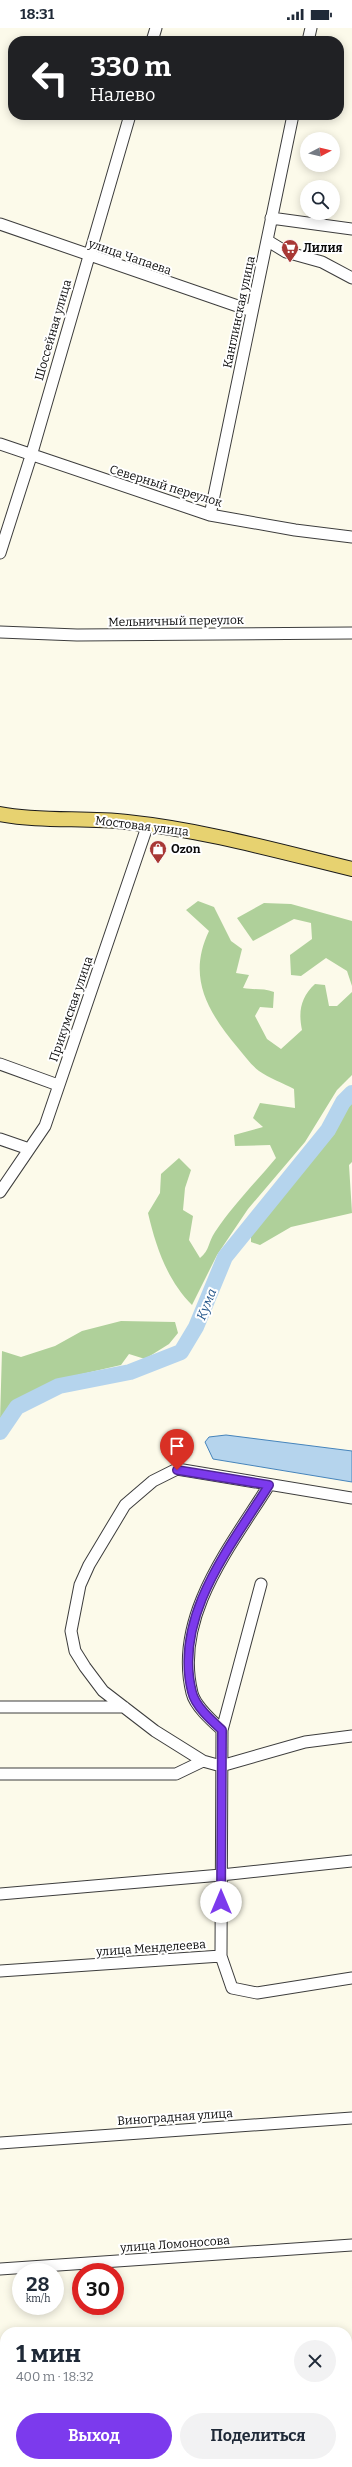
<!DOCTYPE html>
<html lang="ru">
<head>
<meta charset="utf-8">
<style>
  :root { --surface:#fff; --page:#f2f2f3; --text:#1f2937; --muted:#747a83; --accent:#7c3aed }
  body { margin:0; font-family:Bitter,serif; background:var(--page); color:var(--text); height:100vh; display:flex; flex-direction:column; font-size:15px; white-space:nowrap }
  * { box-sizing:border-box; margin:0 }
  p { font-size:13px; color:var(--muted) }
  .icon { flex:none; width:22px; height:22px; fill:none; stroke:currentColor; stroke-width:2; stroke-linecap:round; stroke-linejoin:round }
  .map { position:relative; flex:1; overflow:hidden }
  .details { position:absolute; left:0px; top:2299px; width:352px; height:140px; display:flex; flex-direction:column; background:var(--surface); border-radius:16px 16px 0 0; box-shadow:0 2px 10px #0003 }
  .details>* { flex:none }
  .guide { position:absolute; left:8px; top:8px; width:336px; height:84px; border-radius:16px; box-shadow:0 2px 10px #0003; background:#202124; color:#fff; overflow:hidden }
  .needle { width:26px; rotate:83deg }
  .controls { position:absolute; left:300px; top:104px; display:grid; gap:8px }
  .controls a { display:grid; place-items:center; width:40px; height:40px; border-radius:50%; background:var(--surface); box-shadow:0 2px 10px #0003; font-size:20px }
  .speed { position:absolute; left:12px; top:2235px; display:flex; gap:8px; font-size:20px; font-weight:700; text-align:center }
  .speed>* { display:grid; place-content:center; width:52px; height:52px; border-radius:50%; background:var(--surface); box-shadow:0 2px 10px #0003; line-height:1 }
  .speed small { font-size:10px; font-weight:400 }
  .speed .limit { border:6px solid #d22; background:#fff; color:#111 }
  .pin { position:absolute; display:grid; place-items:center; width:34px; height:34px; color:#fff; margin:-41px -17px; border-radius:50% 50% 50% 0; rotate:-45deg; box-shadow:0 0 4px #0007 }
  .pin .icon { rotate:45deg }
  .me { position:absolute; width:44px; margin:-22px; rotate:0deg; stroke-linejoin:round; filter:drop-shadow(0 0 3px #0008) }
  .turn { display:flex; align-items:center; gap:14px; height:84px; padding:0 16px; font-size:18px }
  .turn .icon { width:52px; height:52px; stroke-width:2.5 }
  .turn b { display:block; font-size:28px; line-height:34px }
  .round { display:grid; place-items:center; flex:none; width:42px; height:42px; border-radius:21px; background:var(--page) }
  .overview { display:flex; align-items:center; justify-content:space-between; height:68px; padding:0 16px }
  h1 { font-size:24px; font-weight:700; line-height:30px }
  .button { display:flex; gap:8px; margin-top:auto; padding:8px 16px }
  .button a { flex:1; height:46px; border-radius:24px; background:var(--accent); color:#fff; font-size:16px; font-weight:700; line-height:46px; text-align:center }
  .button a+a { background:var(--page); color:var(--text) }
  .status { display:flex; justify-content:space-between; align-items:center; height:28px; padding:0 20px; background:var(--surface); direction:ltr }
  .status svg { height:11px; fill:currentColor }
  .map>svg:first-child { display:block }
  .forest { fill:#afd09a }
  .water { fill:#b5d4ed; stroke:#4684bb }
  .lines { fill:none; stroke-linecap:round; stroke-linejoin:round }
  .river { stroke:#b5d4ed; stroke-width:16 }
  .minor-casing { stroke:#3d3d3d; stroke-width:13 }
  .major-casing { stroke:#1b1b1b; stroke-width:16 }
  .minor { stroke:#fff; stroke-width:11 }
  .major { stroke:#e7d270; stroke-width:14 }
  .route-casing { stroke:#51269a; stroke-width:10 }
  .route { stroke:#7c3aed; stroke-width:7 }
  .labels { text-anchor:middle; stroke-width:4; stroke-linejoin:round; paint-order:stroke }
  .poi-label { font-size:12px; font-weight:bold; fill:#0a0a0a; stroke:#fff; text-anchor:start }
  .street-label { font-size:12px; fill:#0a0a0a; stroke:#fff }
  .water-label { font-size:13px; font-style:italic; fill:#25578b; stroke:#fff }
</style>
</head>
<body>
<div class="status"><b>18:31</b><svg viewBox="0 0 49 12"><path d="M0 12V9h3v3zM5 12V6h3v6zM10 12V3h3v9zM15 12V0h3v12zM26 1h20v11H26zM47 4h2v5h-2z"/></svg></div>
<div class="map">
<svg width="352" height="2439" viewBox="0 0 352 2439">
  <rect width="100%" height="100%" fill="#fcfaea"/>
  <path class="forest" d="M198,873L214,879L231,913L242,921L236,945L249,947L243,960C254,962 264,960 274,964L273,980L260,979L255,988L267,1011L281,1021L302,1002C298,983 301,969 315,956L325,957L329,978H337L352,964V1047L337,1062L305,1114L248,1181L217,1227L192,1277C167,1252 156,1219 148,1185L160,1165L161,1146L179,1130L191,1142L185,1160L183,1182L193,1188L189,1212L200,1230C210,1222 208,1214 215,1204C233,1177 256,1154 276,1130L270,1117L235,1118L234,1107L263,1099L253,1090L260,1075L295,1080L294,1061C283,1055 269,1050 259,1043C251,1037 244,1027 238,1020C207,983 187,949 209,903L186,882Z
    M264,875L291,876L352,893V958L347,943L326,930L301,948L291,947L290,927L312,911L311,895L294,891L253,913L237,890Z
    M352,1074V1134L349,1137L352,1185L291,1199L260,1217L251,1214V1207L330,1108Z
    M121,1293L175,1294L178,1305L169,1316L145,1331L129,1326L121,1337L56,1352L13,1373L0,1392L2,1323L21,1329L55,1318L82,1303Z"/>
  <path class="water" d="M226,1407L352,1423V1454L213,1431L205,1414L209,1409Z"/>
  <g class="lines">
    <path class="river" d="M0,1404L17,1379L59,1358L130,1344L181,1324L196,1299L225,1229L328,1102L343,1074L352,1065"/>
    <defs>
      <path id="minor" d="M152,13L156,0
        M308,13L311,0
        M271,190L352,201
        M0,196L252,283
        M268,213L286,224L322,234L352,250
        M0,416L210,487L295,502L352,509
        M210,487L293,87
        M0,525L31,428L130,87
        M0,604L77,607L352,605
        M0,1036L58,1057
        M0,1111L29,1121
        M0,1164L45,1098L148,796
        M352,1470L177,1441L153,1453L125,1477L89,1537L80,1557L71,1603L75,1623L85,1639L103,1663L155,1703L203,1733L221,1738L305,1714L352,1708
        M0,1679H124
        M222,1702C212,1693 195,1678 192,1665C173,1588 231,1518 269,1457
        M0,1746H176L203,1733
        M0,1866L221,1847L352,1833
        M221,1928L222,1702L261,1556
        M0,1943L221,1928L232,1960L257,1965L352,1950
        M0,2115L352,2090
        M0,2241L352,2217
        M347,2389L352,2388
        M0,2431L5,2430"/>
      <path id="major" d="M0,786C41,794 85,789 127,794C203,802 278,823 352,841"/>
    </defs>
    <use href="#minor" class="minor-casing"/>
    <use href="#major" class="major-casing"/>
    <use href="#minor" class="minor"/>
    <use href="#major" class="major"/>
  </g>
  <g class="lines">
    <defs>
      <path id="route" d="M177,1442L269,1457C231,1518 173,1588 192,1664C195,1678 212,1693 222,1702L221,1874"/>
    </defs>
    <use href="#route" class="route-casing"/>
    <use href="#route" class="route"/>
  </g>
  <defs>
    <symbol id="supermarket-pin" viewBox="-11 -11 22 30"><path d="M0 17L-7.5 6A9.5 9.5 0 1 1 7.5 6Z" fill="#a83835" stroke="#fff"/><path d="M-6-5.5h2.5l.6 2H6L4.5 2H-2.5L-4.4-4H-6ZM-1.5 3.2a1.3 1.3 0 1 0 .1 0ZM3 3.2a1.3 1.3 0 1 0 .1 0Z" fill="#fff"/></symbol>
    <symbol id="shop-pin" viewBox="-11 -11 22 30"><path d="M0 17L-7.5 6A9.5 9.5 0 1 1 7.5 6Z" fill="#a83835" stroke="#fff"/><path d="M-5-2.5h2.3a2.7 3.5 0 0 1 5.4 0H5L5.5 6h-11ZM-1.5-2.5h3a1.5 2.3 0 0 0-3 0Z" fill="#fff"/></symbol>
  </defs>
  <g fill-rule="evenodd">
    <use href="#supermarket-pin" x="280" y="210" width="20" height="27"/>
    <use href="#shop-pin" x="148" y="811" width="20" height="27"/>
  </g>
  <g class="labels">
    <g class="poi-label">
      <text x="303" y="224">Лилия</text>
      <text x="171" y="825">Ozon</text>
    </g>
    <g class="street-label">
      <text transform="translate(130 229) rotate(19)" y="4">улица Чапаева</text>
      <text transform="translate(239 284) rotate(-78)" y="4">Канглинская улица</text>
      <text transform="translate(53 302) rotate(-74)" y="4">Шоссейная улица</text>
      <text transform="translate(166 458) rotate(17)" y="4">Северный переулок</text>
      <text transform="translate(176 593) rotate(-1)" y="4">Мельничный переулок</text>
      <text transform="translate(142 798) rotate(7)" y="4">Мостовая улица</text>
      <text transform="translate(71 981) rotate(-71)" y="4">Прикумская улица</text>
      <text transform="translate(151 1920) rotate(-4)" y="4">улица Менделеева</text>
      <text transform="translate(175 2089) rotate(-4)" y="4">Виноградная улица</text>
      <text transform="translate(175 2216) rotate(-4)" y="4">улица Ломоносова</text>
    </g>
    <g class="water-label">
      <text transform="translate(206 1276) rotate(-68)" y="5">Кума</text>
    </g>
  </g>
</svg>
<div class="controls">
<a><svg class="needle" viewBox="-14 -14 28 28"><path d="M0-13l5 13h-10z" fill="#e53935"/><path d="M0 13l5-13h-10z" fill="#747a83"/></svg></a>
<a><svg class="icon" aria-label="search" viewBox="0 0 24 24"><circle cx="10" cy="10" r="6"/><path d="M15 15l6 6"/></svg></a>
</div>
<div class="speed"><div>28<small>km/h</small></div><div class="limit">30</div></div>
<div class="pin" style="left:177px;top:1442px;background:#d93025"><svg class="icon" aria-label="arrive" viewBox="0 0 24 24"><path d="M6 21V4h12l-3 4 3 4H6"/></svg></div>
<svg class="me" style="left:221px;top:1874px" viewBox="-20 -20 40 40"><circle r="19" fill="#fff"/><path d="M0-13L10 11 0 6-10 11z" fill="#7c3aed"/></svg>
<div class="guide">
<div class="turn"><svg class="icon" aria-label="left" viewBox="0 0 24 24"><path d="M17 20v-9H6M10 6l-5 5 5 5"/></svg><div><b>330 m</b>Налево</div></div>
</div>
<section class="details">
<div class="overview"><div><h1>1 мин</h1><p>400 m · 18:32</p></div><a class="round"><svg class="icon" aria-label="close" viewBox="0 0 24 24"><path d="M6 6l12 12M18 6L6 18"/></svg></a></div>
<div class="button"><a>Выход</a><a>Поделиться</a></div>
</section>
</div>
</body>
</html>
